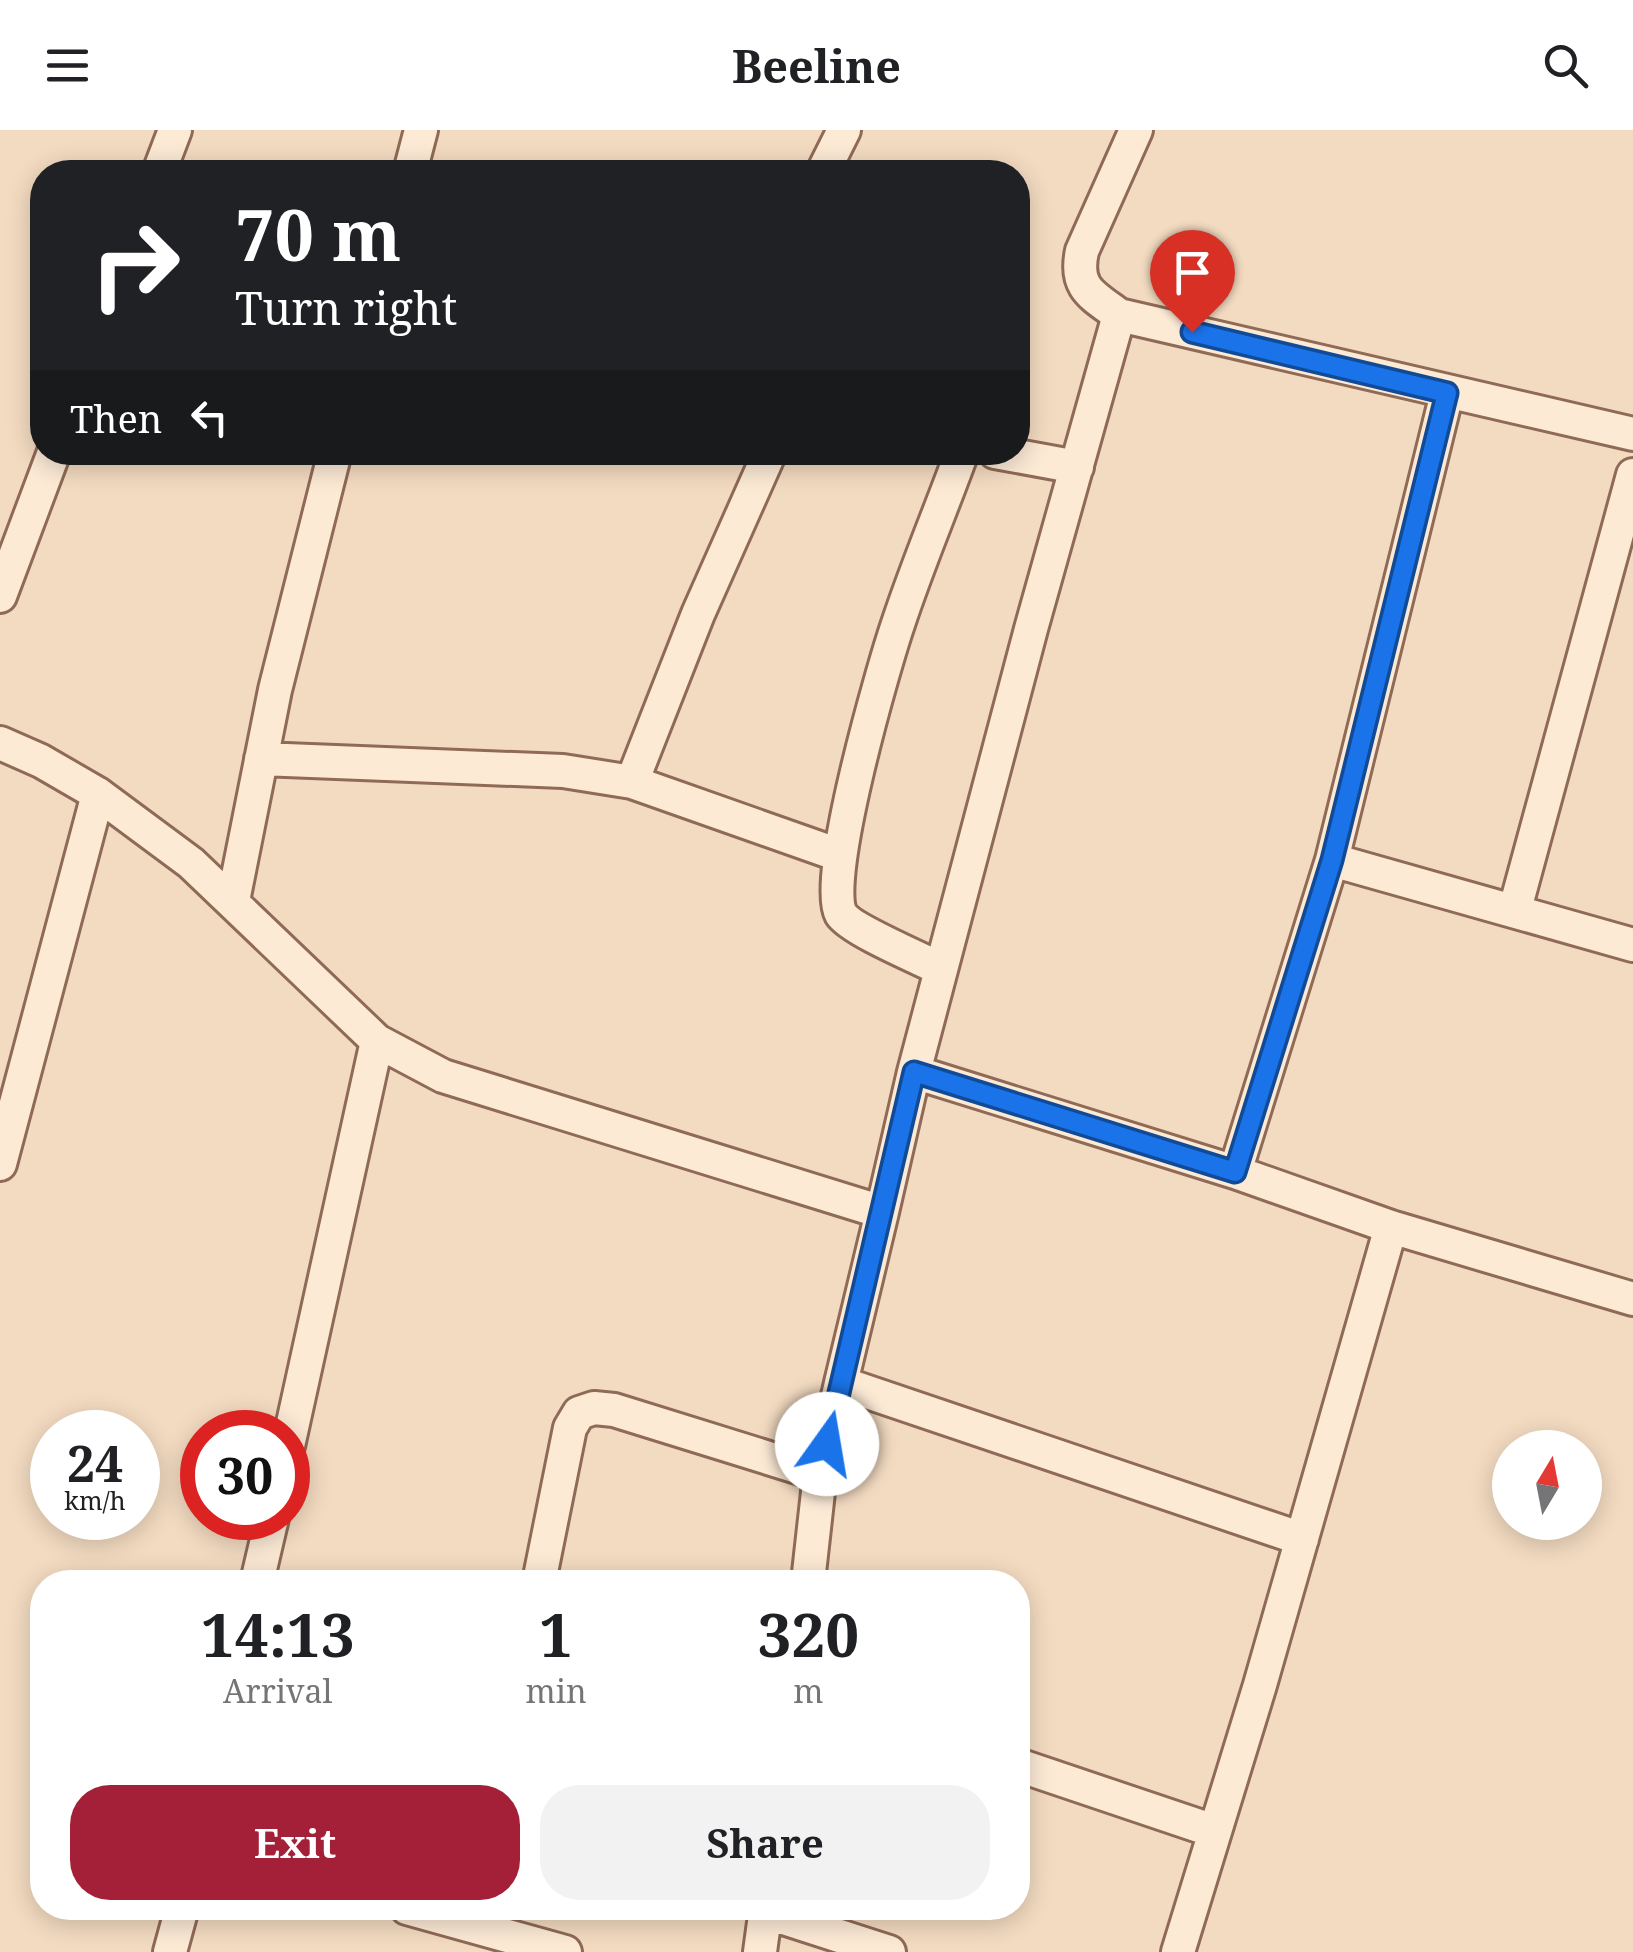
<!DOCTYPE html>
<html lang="en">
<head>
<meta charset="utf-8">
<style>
  :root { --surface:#fff; --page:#f2f2f2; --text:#202124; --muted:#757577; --accent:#a41f38 }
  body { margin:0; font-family:"Noto Serif",serif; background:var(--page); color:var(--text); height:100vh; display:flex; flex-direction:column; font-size:38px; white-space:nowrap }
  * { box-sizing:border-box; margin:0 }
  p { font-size:32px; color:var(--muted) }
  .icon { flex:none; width:55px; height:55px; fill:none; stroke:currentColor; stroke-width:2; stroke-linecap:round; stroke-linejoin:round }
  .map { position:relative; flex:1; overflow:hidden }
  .details { position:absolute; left:30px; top:1440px; width:1000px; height:350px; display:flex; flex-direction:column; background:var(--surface); border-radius:40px; box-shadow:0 5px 25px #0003 }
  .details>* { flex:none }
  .hud { position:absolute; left:30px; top:30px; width:1000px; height:305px; border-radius:40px; box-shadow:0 5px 25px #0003; background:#202124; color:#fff; overflow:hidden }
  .needle { width:65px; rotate:10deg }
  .controls { position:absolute; left:1492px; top:1300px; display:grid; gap:20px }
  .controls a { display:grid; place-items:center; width:110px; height:110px; border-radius:50%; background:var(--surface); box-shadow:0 5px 25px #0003; font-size:50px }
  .speed { position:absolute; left:30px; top:1280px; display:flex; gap:20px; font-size:50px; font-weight:700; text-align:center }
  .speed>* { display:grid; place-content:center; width:130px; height:130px; border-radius:50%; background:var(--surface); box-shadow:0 5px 25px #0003; line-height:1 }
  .speed small { font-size:25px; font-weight:400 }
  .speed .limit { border:15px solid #d22; background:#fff; color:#111 }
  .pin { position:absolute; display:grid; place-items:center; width:85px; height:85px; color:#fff; margin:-102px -42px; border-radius:50% 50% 50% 0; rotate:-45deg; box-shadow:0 0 10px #0007 }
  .pin .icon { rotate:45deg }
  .me { position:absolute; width:110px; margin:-55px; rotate:13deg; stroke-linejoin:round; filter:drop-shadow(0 0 8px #0008) }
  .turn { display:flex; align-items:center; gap:35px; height:210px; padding:0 40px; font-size:45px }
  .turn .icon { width:130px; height:130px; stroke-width:2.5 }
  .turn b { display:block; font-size:70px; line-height:85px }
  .then { display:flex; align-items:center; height:95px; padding:0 40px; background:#0003; gap:20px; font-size:38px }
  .eta { display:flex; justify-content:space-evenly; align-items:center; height:170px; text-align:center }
  .eta b { font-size:60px; font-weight:700; line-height:70px }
  .cta { display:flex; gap:20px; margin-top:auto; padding:20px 40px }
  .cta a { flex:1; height:115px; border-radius:40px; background:var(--accent); color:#fff; font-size:40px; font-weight:700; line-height:115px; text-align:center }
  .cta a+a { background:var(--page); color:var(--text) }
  header { display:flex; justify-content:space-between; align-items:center; height:130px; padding:0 40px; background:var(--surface); font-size:45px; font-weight:700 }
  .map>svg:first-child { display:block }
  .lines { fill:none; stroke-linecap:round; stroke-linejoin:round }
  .street-casing { stroke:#8f6a56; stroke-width:38 }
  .street { stroke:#fcead5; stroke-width:32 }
  .route-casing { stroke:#114b97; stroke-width:25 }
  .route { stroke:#1a73e8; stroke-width:18 }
</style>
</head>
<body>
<header><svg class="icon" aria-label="menu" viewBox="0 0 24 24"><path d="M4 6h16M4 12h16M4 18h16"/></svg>Beeline<svg class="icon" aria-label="search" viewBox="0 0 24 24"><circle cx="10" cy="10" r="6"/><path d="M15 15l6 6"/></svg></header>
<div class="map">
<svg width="1633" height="1822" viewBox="0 0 1633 1822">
  <rect width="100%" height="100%" fill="#f3dbc1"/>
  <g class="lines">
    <defs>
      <path id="street" d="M1136,0L1082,121C1074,158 1092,165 1119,185L1633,304
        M159,42L175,0
        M410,42L421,0
        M823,42L844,0
        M995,322L1077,337
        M0,466L54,322
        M0,613L41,631L98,664L191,733L377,911L443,946L882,1082L914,942L1235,1042L1391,1097L1633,1169
        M261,629L563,641L632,652L839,725
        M632,652L698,484L770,322
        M1332,730L1633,815
        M233,771L275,560L335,322
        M1515,779L1633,345
        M941,839C921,829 850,799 841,784C822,750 883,538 898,494C917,436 941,380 962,322
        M914,942L1031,499L1119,185
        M0,1034L98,664
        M1235,1042L1332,730L1447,263
        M882,1082L841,1253L1302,1409
        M288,1316L377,911
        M257,1452L272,1388
        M539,1452L570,1298L579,1283L594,1278L614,1280L820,1344
        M808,1452L820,1344L841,1253
        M1018,1635L1214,1701
        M407,1778L565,1822
        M765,1782L889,1822
        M170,1822L182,1778
        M760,1822L766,1778
        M1178,1822L1260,1555L1391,1097"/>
    </defs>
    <use href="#street" class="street-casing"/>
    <use href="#street" class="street"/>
  </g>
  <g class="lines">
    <defs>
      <path id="route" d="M827,1314L914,942L1235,1042L1332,730L1447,263L1192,202"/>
    </defs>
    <use href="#route" class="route-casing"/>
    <use href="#route" class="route"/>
  </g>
</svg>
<div class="controls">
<a><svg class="needle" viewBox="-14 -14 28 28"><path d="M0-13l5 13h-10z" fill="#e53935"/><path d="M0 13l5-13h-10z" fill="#757577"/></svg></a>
</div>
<div class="speed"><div>24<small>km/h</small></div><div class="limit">30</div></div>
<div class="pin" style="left:1192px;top:202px;background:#d93025"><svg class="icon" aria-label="arrive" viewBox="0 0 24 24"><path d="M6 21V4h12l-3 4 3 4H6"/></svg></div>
<svg class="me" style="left:827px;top:1314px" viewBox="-20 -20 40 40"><circle r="19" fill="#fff"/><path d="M0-13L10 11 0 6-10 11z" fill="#1a73e8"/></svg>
<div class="hud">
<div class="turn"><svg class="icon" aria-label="right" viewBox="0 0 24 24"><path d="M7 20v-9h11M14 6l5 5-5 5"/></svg><div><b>70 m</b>Turn right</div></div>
<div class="then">Then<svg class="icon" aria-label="left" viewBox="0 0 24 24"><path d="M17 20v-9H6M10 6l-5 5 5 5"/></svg></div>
</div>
<section class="details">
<div class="eta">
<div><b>14:13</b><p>Arrival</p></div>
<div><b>1</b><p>min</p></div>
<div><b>320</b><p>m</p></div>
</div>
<div class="cta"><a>Exit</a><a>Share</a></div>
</section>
</div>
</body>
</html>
